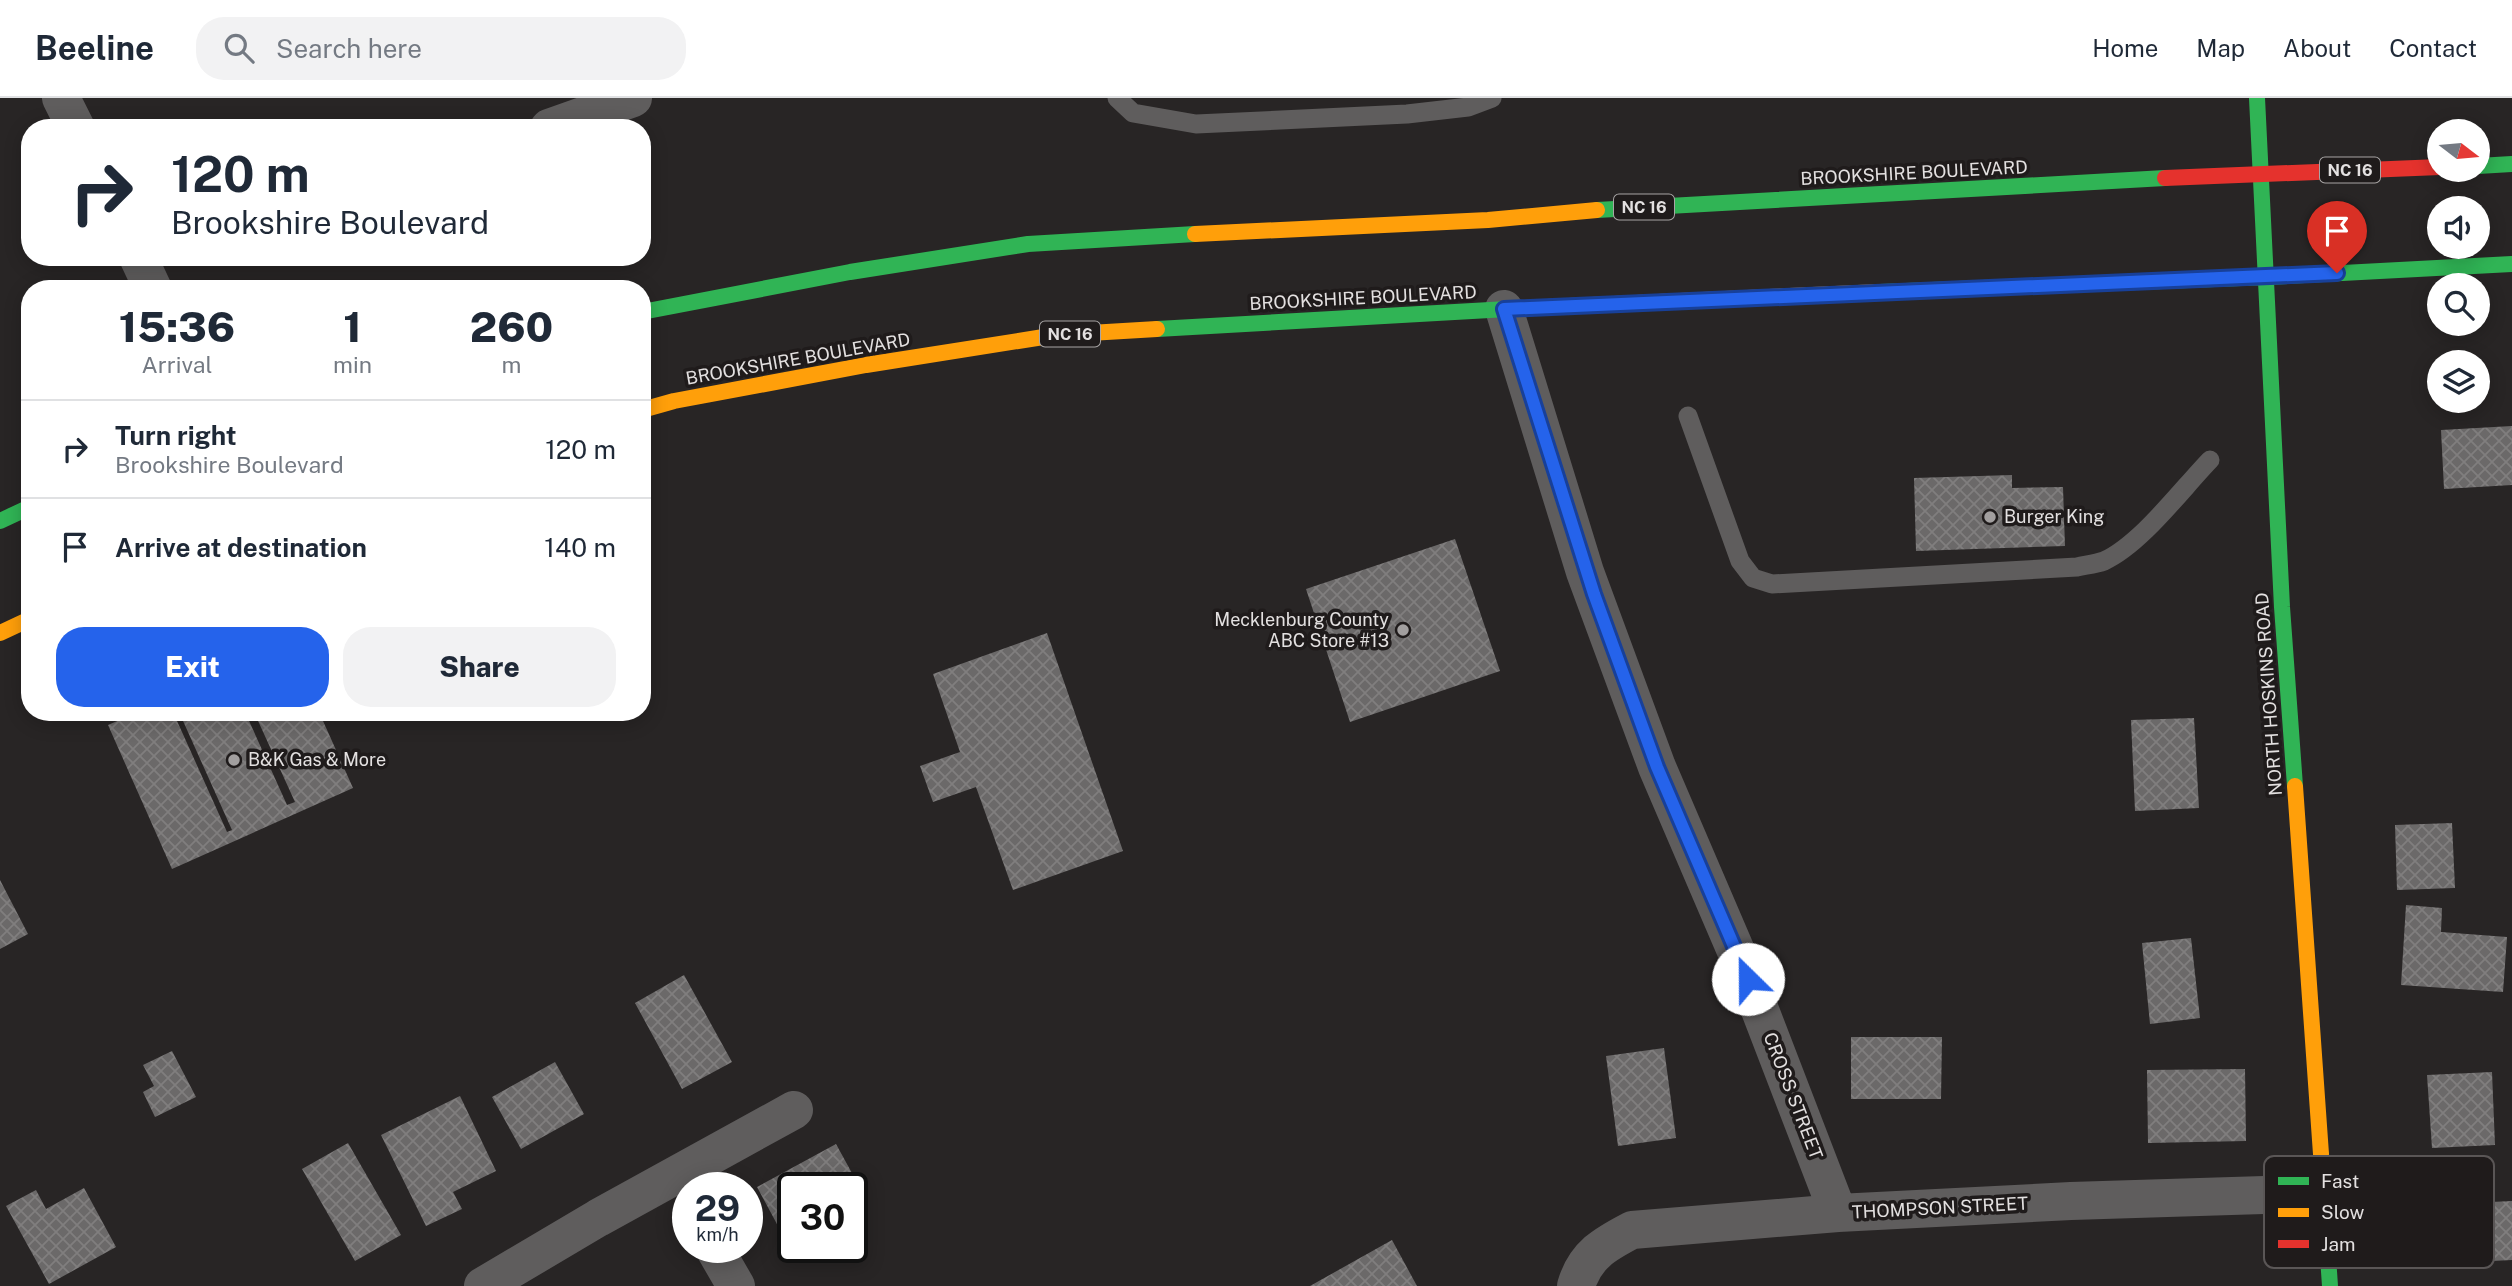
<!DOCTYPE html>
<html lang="en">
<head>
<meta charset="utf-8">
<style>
  :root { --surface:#fff; --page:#f2f2f3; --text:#1f2937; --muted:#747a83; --line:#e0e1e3; --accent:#2563eb }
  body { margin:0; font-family:"Public Sans",sans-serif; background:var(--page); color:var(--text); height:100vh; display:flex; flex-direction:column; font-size:26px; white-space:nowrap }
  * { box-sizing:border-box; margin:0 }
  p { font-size:23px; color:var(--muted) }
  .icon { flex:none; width:38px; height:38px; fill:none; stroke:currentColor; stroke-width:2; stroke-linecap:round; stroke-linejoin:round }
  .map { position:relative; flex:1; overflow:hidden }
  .panel { position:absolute; left:21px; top:182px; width:630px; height:441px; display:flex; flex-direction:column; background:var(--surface); border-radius:28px; box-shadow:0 4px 18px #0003 }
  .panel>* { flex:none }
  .top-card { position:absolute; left:21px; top:21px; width:630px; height:147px; border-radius:28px; box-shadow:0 4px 18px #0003; background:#fff; color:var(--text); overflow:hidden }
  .needle { width:46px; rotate:106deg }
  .controls { position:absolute; left:2427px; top:21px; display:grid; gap:14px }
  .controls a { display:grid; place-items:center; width:63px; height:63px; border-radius:50%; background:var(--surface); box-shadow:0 4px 18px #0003; font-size:35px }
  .speed { position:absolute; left:672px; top:1074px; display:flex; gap:14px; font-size:35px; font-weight:700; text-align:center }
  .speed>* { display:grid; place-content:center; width:91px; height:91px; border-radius:50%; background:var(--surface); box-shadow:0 4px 18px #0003; line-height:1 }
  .speed small { font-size:18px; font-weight:400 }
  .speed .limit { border:4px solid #111; border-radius:10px; background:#fff; color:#111 }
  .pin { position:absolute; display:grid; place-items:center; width:60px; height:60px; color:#fff; margin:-72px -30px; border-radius:50% 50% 50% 0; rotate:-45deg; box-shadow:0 0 7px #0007 }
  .pin .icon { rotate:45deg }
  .me { position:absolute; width:77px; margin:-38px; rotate:337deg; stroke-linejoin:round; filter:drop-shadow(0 0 5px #0008) }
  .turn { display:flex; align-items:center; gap:24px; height:147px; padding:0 35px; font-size:32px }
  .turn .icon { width:91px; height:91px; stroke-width:2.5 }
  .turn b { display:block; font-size:49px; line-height:60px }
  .eta { display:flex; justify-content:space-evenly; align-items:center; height:119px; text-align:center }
  .eta b { font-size:42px; font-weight:800; line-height:49px }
  .button { display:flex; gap:14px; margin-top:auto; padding:14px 35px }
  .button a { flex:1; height:80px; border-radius:28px; background:var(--accent); color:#fff; font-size:28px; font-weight:800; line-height:80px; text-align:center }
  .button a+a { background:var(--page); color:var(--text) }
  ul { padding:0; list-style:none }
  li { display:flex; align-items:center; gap:21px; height:98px; padding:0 35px; border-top:2px solid var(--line) }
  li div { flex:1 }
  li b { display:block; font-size:26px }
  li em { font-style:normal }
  header { display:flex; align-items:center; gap:42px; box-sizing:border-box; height:98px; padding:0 35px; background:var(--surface); border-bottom:2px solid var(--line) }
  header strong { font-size:33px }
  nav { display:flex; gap:38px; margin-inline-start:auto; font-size:24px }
  .search { width:490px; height:63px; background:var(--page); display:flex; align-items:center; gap:18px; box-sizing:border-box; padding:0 24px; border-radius:28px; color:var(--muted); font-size:26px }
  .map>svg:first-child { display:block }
  .building { fill:url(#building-cross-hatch) }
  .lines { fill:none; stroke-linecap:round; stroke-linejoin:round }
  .lane { stroke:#5f5d5d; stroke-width:19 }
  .street { stroke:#5f5d5d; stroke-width:38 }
  .fast { stroke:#30b455; stroke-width:16 }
  .slow { stroke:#ff9f0a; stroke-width:16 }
  .jam { stroke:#e5322d; stroke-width:16 }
  .route-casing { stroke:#184099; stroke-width:18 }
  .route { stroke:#2563eb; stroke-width:12 }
  .poi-dot { fill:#a29f9f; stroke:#1f1b1b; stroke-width:2.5 }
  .labels { text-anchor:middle; stroke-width:7; stroke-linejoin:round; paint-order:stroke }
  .shield { fill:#1f1b1b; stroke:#a8a5a5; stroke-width:2 }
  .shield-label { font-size:16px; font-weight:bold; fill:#e3e0e0 }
  .street-label { font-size:18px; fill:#e3e0e0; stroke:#1f1b1b }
  .poi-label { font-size:18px; fill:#e3e0e0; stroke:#1f1b1b; text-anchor:start }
  .key { fill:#1f1b1b; stroke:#5a5656; stroke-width:2 }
  .key-label { font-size:19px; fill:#e3e0e0 }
</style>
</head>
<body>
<header>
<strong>Beeline</strong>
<div class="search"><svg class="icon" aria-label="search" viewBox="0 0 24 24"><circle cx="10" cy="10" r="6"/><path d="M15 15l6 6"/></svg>Search here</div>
<nav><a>Home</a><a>Map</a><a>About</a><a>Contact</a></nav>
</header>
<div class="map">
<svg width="2512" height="1188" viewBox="0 0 2512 1188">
  <defs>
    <pattern id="building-cross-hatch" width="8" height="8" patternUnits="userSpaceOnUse" patternTransform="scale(1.75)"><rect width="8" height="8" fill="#6b6969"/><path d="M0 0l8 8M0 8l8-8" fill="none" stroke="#807e7e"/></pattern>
  </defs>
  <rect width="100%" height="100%" fill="#282525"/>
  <path class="building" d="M2512,328V387L2444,391L2441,332Z
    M2012,377V390L2063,389L2065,448L1916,453L1914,380Z
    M1455,441L1500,573L1350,624L1306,491Z
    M1047,535L1123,753L1013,792L976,689L933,704L920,668L960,654L933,576Z
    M138,614H173L227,734L232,732L179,614H245L287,707L295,704L254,614H319L353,690L172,771L108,627Z
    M2194,620L2199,710L2135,713L2131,622Z
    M2452,725L2455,790L2397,792L2395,727Z
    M0,782L28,836L0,851Z
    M2406,807L2442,810L2441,834L2507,839L2503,894L2401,887Z
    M2191,840L2200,920L2150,926L2142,845Z
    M684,877L732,964L682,991L635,905Z
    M1851,939H1942L1941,1001H1851Z
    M1664,950L1676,1040L1618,1048L1606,958Z
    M172,953L196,999L155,1019L143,994L154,988L143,967Z
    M555,964L584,1016L521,1051L492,999Z
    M2245,971L2246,1043L2148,1045L2147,972Z
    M2492,974L2495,1047L2432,1050L2427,977Z
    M460,998L496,1073L453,1094L462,1111L426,1128L381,1037Z
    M348,1045L401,1137L355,1163L302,1071Z
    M836,1046L864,1097L852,1104V1090H793V1137L785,1141L757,1089Z
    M84,1090L116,1149L49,1186L6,1108L36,1092L46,1111Z
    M2512,1103V1162L2410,1167L2407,1108Z
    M1392,1142L1417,1188H1310Z"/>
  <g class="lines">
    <path class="lane" d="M1117,0L1133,15L1196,26L1407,16L1468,9L1492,0
      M1688,318L1740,463L1753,480L1772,486L2077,469C2086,467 2096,466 2104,463C2141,446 2181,392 2210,362"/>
    <path class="street" d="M61,0L76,30
      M549,30L633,0
      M138,159L153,191
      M1504,211L1585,474L1657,669L1748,881L1838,1115
      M714,1150L736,1188
      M483,1188L598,1120L794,1012
      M1576,1188C1585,1157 1605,1146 1632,1132L1838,1115L2071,1103L2324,1095"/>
    <path class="fast" d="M2257,0L2282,509L2295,688
      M2478,68L2512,66
      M1597,112L2165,80
      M1880,194L2267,179L2512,166
      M642,214L850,174L1028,146L1195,136
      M1157,231L1525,210
      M0,423L30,409
      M2321,1056L2330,1188"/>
    <path class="slow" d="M1195,136L1488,122L1597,112
      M1525,210L1880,194
      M642,312L674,303L866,267L1056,237L1157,231
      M0,535L30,521
      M2295,688L2321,1056"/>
    <path class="jam" d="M2165,80L2440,69"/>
  </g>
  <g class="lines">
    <defs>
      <path id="route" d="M1748,881L1657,669L1594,496L1504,211L2337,175"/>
    </defs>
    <use href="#route" class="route-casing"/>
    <use href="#route" class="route"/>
  </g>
  <g class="poi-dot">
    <circle cx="1990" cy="419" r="7"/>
    <circle cx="1403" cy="532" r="7"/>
    <circle cx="234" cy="662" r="7"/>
  </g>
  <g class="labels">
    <g class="shield">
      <rect x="2320" y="59.5" width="60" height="25" rx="5"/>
      <rect x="1614" y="96.5" width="60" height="25" rx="5"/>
      <rect x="1040" y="223.5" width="60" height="25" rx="5"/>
    </g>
    <g class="shield-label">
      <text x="2350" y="78">NC 16</text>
      <text x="1644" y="115">NC 16</text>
      <text x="1070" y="242">NC 16</text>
    </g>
    <g class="street-label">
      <text transform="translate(1914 75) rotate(-3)" y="6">BROOKSHIRE BOULEVARD</text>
      <text transform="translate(1363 200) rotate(-3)" y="6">BROOKSHIRE BOULEVARD</text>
      <text transform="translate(798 261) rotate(-10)" y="6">BROOKSHIRE BOULEVARD</text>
      <text transform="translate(2269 596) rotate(-94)" y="6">NORTH HOSKINS ROAD</text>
      <text transform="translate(1793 998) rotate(69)" y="6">CROSS STREET</text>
      <text transform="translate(1940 1110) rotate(-3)" y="6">THOMPSON STREET</text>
    </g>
    <g class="poi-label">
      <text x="2004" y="425">Burger King</text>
      <text x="1389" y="528" text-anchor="end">Mecklenburg County<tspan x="1389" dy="21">ABC Store #13</tspan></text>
      <text x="248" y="668">B&amp;K Gas &amp; More</text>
    </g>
  </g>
  <rect x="2264" y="1058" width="230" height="112" rx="10" class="key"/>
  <rect x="2278" y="1079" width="31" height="8" fill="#30b455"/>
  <rect x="2278" y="1110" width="31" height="9" fill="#ff9f0a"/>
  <rect x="2278" y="1142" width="31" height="8" fill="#e5322d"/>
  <g class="key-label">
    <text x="2321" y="1090">Fast</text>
    <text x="2321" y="1121">Slow</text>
    <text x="2321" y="1153">Jam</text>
  </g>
</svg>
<div class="controls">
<a><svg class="needle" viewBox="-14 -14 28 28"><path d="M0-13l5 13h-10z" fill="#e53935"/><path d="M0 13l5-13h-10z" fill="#747a83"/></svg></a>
<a><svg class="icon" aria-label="sound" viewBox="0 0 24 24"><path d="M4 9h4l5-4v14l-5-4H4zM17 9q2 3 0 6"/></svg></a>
<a><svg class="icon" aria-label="search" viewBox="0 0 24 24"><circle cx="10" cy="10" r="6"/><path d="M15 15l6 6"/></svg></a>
<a><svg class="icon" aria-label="layers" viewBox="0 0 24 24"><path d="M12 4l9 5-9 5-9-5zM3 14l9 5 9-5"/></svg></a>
</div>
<div class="speed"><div>29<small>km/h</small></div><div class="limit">30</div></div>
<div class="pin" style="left:2337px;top:175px;background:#d93025"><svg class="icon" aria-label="arrive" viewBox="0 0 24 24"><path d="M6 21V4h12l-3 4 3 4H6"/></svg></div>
<svg class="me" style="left:1748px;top:881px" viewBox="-20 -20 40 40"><circle r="19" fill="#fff"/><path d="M0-13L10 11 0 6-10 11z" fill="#2563eb"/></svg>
<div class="top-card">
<div class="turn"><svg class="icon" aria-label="right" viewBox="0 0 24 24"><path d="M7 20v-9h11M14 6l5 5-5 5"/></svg><div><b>120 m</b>Brookshire Boulevard</div></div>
</div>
<section class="panel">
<div class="eta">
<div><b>15:36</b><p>Arrival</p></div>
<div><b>1</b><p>min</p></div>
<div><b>260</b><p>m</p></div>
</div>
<ul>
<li><svg class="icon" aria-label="right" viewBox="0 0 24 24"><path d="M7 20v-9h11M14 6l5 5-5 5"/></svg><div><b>Turn right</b><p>Brookshire Boulevard</p></div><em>120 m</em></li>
<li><svg class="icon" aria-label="arrive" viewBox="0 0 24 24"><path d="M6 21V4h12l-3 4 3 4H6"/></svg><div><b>Arrive at destination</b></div><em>140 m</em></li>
</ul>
<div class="button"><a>Exit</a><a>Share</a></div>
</section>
</div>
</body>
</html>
